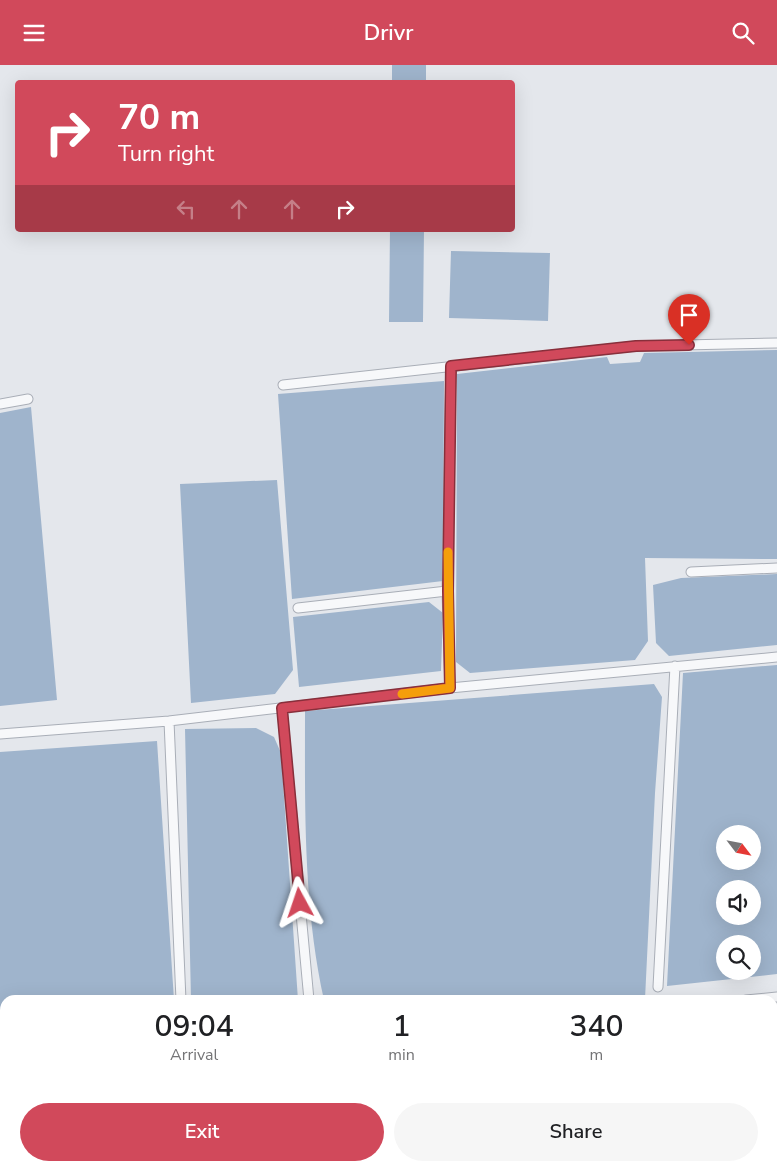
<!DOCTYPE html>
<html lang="en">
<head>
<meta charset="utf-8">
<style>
  :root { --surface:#fff; --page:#f6f6f6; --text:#202124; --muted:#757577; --accent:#d1495b }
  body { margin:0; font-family:"Nunito Sans",sans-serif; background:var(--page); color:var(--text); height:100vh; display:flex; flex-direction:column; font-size:19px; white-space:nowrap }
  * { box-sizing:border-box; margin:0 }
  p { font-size:16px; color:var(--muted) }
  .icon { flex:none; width:28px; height:28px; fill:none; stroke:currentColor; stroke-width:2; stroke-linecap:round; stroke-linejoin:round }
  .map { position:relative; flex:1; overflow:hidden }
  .side { position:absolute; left:0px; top:930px; width:778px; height:176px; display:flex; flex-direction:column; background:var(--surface); border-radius:15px 15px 0 0; box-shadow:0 5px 20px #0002 }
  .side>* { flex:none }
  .guide { position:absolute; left:15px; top:15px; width:500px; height:152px; border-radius:5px; box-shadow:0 5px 20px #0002; background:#d1495b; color:#fff; overflow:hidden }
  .needle { width:32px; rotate:122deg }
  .buttons { position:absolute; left:716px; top:760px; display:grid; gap:10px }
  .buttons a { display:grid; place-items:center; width:45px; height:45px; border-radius:50%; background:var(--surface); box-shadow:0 5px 20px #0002; font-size:25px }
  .pin { position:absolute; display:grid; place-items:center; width:42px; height:42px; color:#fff; margin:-51px -21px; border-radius:50% 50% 50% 0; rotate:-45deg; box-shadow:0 0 5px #0007 }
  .pin .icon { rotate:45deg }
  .me { position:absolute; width:55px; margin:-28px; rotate:355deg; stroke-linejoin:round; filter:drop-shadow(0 0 4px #0008) }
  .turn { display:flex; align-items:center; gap:18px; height:105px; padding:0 20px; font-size:22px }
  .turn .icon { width:65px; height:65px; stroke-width:2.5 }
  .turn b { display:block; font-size:35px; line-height:42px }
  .lanes { display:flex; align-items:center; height:48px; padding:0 20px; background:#0003; justify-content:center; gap:25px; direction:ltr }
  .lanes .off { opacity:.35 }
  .eta { display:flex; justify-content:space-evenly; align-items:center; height:85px; text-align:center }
  .eta b { font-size:30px; font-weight:600; line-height:35px }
  .action { display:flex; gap:10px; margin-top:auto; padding:10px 20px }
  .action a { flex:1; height:58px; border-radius:30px; background:var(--accent); color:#fff; font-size:20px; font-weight:600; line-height:58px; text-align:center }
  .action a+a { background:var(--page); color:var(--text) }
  header { display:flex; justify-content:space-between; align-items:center; height:65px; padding:0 20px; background:var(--accent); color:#fff; font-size:22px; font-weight:600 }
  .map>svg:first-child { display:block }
  .water { fill:#9fb4cc; fill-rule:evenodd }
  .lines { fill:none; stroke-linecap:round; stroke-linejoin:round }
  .lane-casing { stroke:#a9aeb7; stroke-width:11 }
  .lane { stroke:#f7f8fa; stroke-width:9 }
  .route-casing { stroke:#882f3b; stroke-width:12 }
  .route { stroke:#d1495b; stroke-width:9 }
  .slow { stroke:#f59e0b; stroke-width:9 }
</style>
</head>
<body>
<header><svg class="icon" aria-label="menu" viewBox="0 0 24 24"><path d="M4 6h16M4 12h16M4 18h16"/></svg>Drivr<svg class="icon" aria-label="search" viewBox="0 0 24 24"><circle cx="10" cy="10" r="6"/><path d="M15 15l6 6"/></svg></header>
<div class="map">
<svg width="777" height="1106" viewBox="0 0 777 1106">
  <rect width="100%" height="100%" fill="#e4e7ec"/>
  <path class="water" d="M392,0H426V17H392Z
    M390,165H424L423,257H389Z
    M451,186L550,188L548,256L449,253Z
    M777,285V494L645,493L648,576L635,595L470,608L456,597L457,309L607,292L610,299L640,297L644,288Z
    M444,316L443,516L292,534L278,329Z
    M31,342L57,635L0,641V348Z
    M277,415L293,605L275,629L191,638L180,419Z
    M777,509V580L669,591L656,578L653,520L681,513Z
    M429,537L443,548L441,606L299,622L293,552Z
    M777,600V909L667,921L683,608ZM725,769H752V796H725ZM725,824H752V851H725ZM725,879H752V906H725Z
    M654,619L662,632L655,728L645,934L324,935C303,840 305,742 305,646Z
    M256,663L274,672L281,688L298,935H191L185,664Z
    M157,676L174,935H5V1001H0V687Z
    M773,945H777V1089H773Z
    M217,1101H399V1106H217Z
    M502,1101H625L566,1106H502Z"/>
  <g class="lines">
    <defs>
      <path id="lane" d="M283,320L636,281L777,278
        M0,339L28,334
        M691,507L777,503
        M298,543L447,526
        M450,623L447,526L451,301
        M282,643L309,935
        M169,656L181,935
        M0,669L169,656L450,623L777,592
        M658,922L675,601
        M746,935L777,932
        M0,1013H5"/>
    </defs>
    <use href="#lane" class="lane-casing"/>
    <use href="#lane" class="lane"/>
  </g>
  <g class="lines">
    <defs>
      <path id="route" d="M300,838L282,643L450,623L448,526L451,301L636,281L689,280"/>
    </defs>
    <use href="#route" class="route-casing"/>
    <use href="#route" class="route"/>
    <path class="slow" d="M402,629L450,623L448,487"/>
  </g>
</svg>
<div class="buttons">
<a><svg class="needle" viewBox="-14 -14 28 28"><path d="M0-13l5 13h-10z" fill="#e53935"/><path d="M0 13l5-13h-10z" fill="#757577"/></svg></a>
<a><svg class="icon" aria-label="sound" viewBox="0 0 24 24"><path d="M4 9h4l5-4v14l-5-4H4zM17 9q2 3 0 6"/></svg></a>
<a><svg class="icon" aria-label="search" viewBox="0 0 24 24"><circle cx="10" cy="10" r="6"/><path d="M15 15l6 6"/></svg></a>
</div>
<div class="pin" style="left:689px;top:280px;background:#d93025"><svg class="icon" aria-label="arrive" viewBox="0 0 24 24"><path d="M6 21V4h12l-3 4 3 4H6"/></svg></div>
<svg class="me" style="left:300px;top:838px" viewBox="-20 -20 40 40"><path d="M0-17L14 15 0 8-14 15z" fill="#d1495b" stroke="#fff" stroke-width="4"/></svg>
<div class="guide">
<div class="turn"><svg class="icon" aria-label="right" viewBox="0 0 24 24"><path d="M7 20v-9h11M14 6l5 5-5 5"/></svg><div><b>70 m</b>Turn right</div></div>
<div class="lanes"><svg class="icon off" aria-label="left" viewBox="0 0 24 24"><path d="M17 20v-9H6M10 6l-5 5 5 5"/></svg><svg class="icon off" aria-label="ahead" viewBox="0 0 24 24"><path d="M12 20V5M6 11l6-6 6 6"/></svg><svg class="icon off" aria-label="ahead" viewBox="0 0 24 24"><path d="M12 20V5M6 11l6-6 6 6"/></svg><svg class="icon" aria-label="right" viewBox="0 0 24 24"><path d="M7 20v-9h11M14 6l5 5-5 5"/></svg></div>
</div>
<section class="side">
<div class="eta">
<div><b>09:04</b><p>Arrival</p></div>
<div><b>1</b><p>min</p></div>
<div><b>340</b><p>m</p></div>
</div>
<div class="action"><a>Exit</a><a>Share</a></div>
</section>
</div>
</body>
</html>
